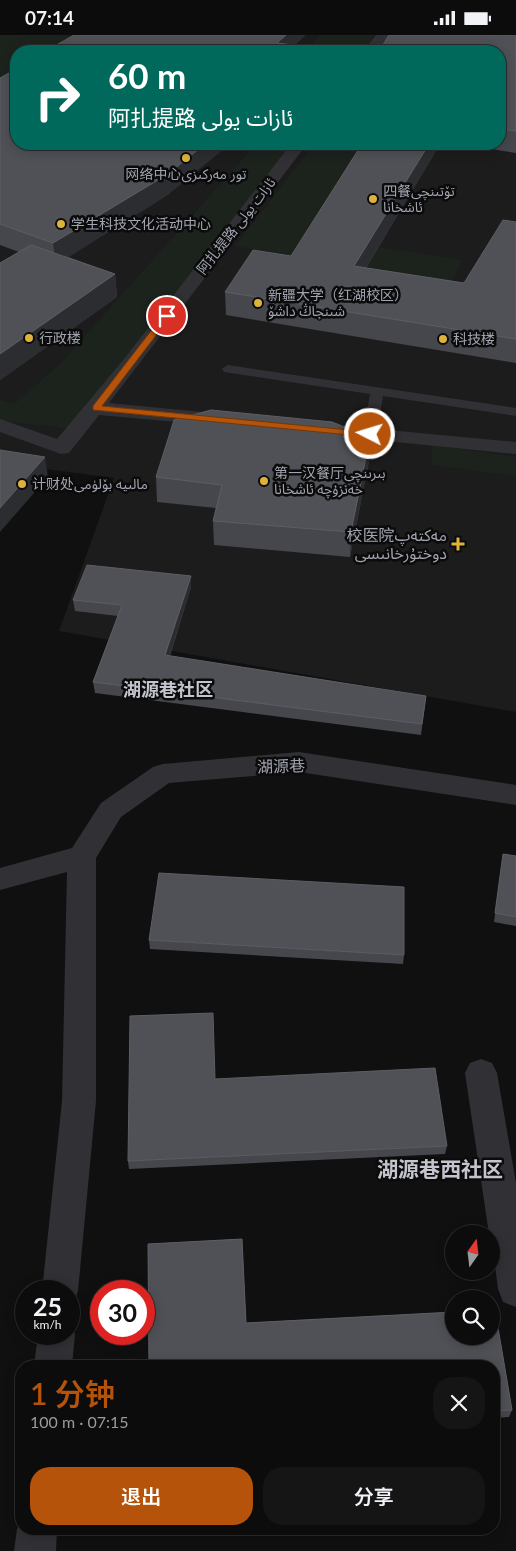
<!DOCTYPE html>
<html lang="zh">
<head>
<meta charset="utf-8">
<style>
  :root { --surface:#0c0c0d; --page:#151516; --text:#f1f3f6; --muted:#9a9b9d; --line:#2c2c2e; --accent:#b45309 }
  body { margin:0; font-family:Lato,"Noto Sans Arabic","Noto Sans SC",sans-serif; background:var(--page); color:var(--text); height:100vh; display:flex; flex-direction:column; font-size:19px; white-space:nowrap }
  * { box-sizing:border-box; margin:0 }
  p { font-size:16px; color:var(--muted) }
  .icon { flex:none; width:28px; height:28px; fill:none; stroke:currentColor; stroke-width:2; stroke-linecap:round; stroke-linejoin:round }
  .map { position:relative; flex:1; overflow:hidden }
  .sheet { position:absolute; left:15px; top:1325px; width:485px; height:175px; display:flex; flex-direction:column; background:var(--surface); border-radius:20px; box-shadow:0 2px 12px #0003,0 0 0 1px var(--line) }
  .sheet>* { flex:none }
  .top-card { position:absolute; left:10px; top:10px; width:496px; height:105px; border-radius:20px; box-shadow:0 2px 12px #0003,0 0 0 1px var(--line); background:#00695c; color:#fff; overflow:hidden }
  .needle { width:32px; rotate:14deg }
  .tools { position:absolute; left:445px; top:1190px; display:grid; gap:10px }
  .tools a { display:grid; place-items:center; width:55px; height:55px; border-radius:50%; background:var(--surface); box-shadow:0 2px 12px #0003,0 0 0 1px var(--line); font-size:25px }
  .speed { position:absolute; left:15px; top:1245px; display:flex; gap:10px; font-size:25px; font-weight:700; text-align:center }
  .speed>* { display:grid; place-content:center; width:65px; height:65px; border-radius:50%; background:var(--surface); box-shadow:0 2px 12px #0003,0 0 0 1px var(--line); line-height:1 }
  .speed small { font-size:12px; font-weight:400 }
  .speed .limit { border:8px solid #d22; background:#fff; color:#111 }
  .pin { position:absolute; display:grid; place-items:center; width:42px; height:42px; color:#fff; margin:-21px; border:2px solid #fff; border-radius:50%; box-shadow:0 1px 5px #0007 }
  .me { position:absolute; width:55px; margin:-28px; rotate:275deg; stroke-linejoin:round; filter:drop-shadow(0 0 4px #0008) }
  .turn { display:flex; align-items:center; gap:18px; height:105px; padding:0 15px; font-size:22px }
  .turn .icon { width:65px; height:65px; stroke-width:2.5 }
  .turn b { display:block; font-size:35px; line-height:42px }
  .round { display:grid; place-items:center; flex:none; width:52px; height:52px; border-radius:20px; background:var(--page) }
  .headline { display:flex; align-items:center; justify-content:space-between; height:85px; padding:0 15px }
  h1 { font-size:30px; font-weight:600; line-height:38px; color:var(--accent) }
  .primary-button { display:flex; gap:10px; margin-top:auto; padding:10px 15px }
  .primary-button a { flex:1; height:58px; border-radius:20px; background:var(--accent); color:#fff; font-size:20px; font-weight:600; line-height:58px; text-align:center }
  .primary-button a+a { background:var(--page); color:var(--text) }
  .status { display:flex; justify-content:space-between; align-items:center; height:35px; padding:0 25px; background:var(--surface); direction:ltr }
  .status svg { height:14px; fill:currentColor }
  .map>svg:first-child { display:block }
  .built { fill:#1c1c1d; fill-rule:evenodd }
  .green { fill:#1c231d }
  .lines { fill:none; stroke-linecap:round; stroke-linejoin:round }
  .service { fill:#313135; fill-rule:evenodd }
  .minor { fill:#313135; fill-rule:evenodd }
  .wall { fill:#46474c }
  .shaded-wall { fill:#2c2d30 }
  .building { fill:#505156; stroke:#5d5e64 }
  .route { fill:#b45309; stroke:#753606 }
  .poi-dot { fill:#ddb33b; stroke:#0b0b0c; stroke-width:2 }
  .labels { text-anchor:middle; stroke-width:5; stroke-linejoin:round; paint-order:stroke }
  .far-poi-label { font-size:14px; fill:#a2a5b0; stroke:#0b0b0c; text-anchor:start }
  .far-street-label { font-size:14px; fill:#a2a5b0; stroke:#0b0b0c }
  .poi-label { font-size:16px; fill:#a2a5b0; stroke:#0b0b0c; text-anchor:end }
  .street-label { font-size:16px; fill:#a2a5b0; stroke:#0b0b0c }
  .neighbourhood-label { font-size:18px; font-weight:bold; fill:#c3c4cd; stroke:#0b0b0c }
  .near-neighbourhood-label { font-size:21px; font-weight:bold; fill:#c3c4cd; stroke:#0b0b0c }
</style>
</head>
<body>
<div class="status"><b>07:14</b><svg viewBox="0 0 49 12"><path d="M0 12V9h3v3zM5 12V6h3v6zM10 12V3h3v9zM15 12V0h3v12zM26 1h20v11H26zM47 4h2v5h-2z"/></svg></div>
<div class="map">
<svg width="516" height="1516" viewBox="0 0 516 1516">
  <rect width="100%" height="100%" fill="#101011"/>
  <path class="built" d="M0,0H516V677L59,596L114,443L0,428ZM16,16H500V109H16Z"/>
  <path class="green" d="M0,0H63L73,1L47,16H16V34L0,43Z
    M319,0H375L363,16H307Z
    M256,109H300L69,393L0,386V365L14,369L61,328Z
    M314,109H366L306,201L462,225L452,247L235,211Z
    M432,410L516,422V441L432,430Z"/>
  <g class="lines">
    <path class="service" d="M228,330L516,373V381L383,361L377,399L370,403L363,399L370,359L224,337L222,334Z"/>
    <path class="minor" d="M376,0H390L377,16H363Z
      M291,109H307L109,368L223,379L230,381L233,385L230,389L223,391L99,380L69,418L61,419L0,397V384L57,404L124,324Z
      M324,389L516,407V419L317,399L314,395L317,391Z
      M299,717L516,750V770L299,737L169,748L121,782L96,823V1066L78,1256L73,1269L69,1270V1256H42L62,1066L67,837L0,855V833L72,813L101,768L153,732L163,729Z
      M481,1024L492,1028L497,1038L516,1148V1272L503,1267L498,1254L491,1199H489L465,1038L470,1028Z
      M69,1286L75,1299L72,1331H34L38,1299H69Z
      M21,1483V1494H57L56,1516H14L17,1494Z"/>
  </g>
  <path class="wall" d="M516,0V118L458,109H500V16Z
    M0,43L169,159L68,222L115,239L117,262L0,345V228L19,217L0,210Z
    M362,109H440L366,233L464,248L516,187V328L226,280L225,257L291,221Z
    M369,426L350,522L214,510L213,486L216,473L157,467L156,442Z
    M191,552L170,621L426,661L421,700L95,658L93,647L118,581L75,576L73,565Z
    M503,819L516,821V891L494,887Z
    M149,905L404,920L403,929L150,914Z
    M447,1111L445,1119L129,1134L128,1126Z
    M242,1204L246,1288L454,1277V1301H491V1275H495L512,1375L509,1382L494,1383V1331H149L148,1209Z"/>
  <path class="shaded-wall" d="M286,0H306L293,12V16H277V8Z
    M205,109H230L169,159L56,230L53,208Z
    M429,109H440L353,254L354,231Z
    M115,239L117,262L0,345V319Z
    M370,402L369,426L350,522L351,497Z
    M45,422L48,442L0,497V473Z
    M191,541V552L166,632L165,620Z"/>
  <path class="building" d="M74,0H286L277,8L293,10L289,16H46Z
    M389,0H516V96L500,94V16H379Z
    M16,34V109H205L168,139L53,208L0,189V43Z
    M362,109H429L354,231L464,248L503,185L516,187V304L225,257L253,215L291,221Z
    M31,210L115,239L0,319V228Z
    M211,375L332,387L370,402L351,497L213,486L222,450L156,442L174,385Z
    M0,415L45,422L0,473Z
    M87,530L191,541L165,620L426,661L422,689L93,647L122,570L73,565Z
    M503,819L516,821V882L495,878Z
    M159,838L404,852V920L149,905Z
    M213,978L215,1044L435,1033L447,1111L128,1126L130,981Z
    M242,1204L246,1288L454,1277V1301H491V1275H495L512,1375L494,1376V1331H149L148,1209Z"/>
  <path class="route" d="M167,278L171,281L170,282L102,371L370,397L375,399L370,402L93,375V371L164,279Z"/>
  <g class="poi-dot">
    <circle cx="186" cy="123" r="5"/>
    <circle cx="373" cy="164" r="5"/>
    <circle cx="61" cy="189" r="5"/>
    <circle cx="258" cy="268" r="5"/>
    <circle cx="29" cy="303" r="5"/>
    <circle cx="443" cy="304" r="5"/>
    <circle cx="264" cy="446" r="5"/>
    <circle cx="22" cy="449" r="5"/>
    <path d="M455.5 501.5h5v5h5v5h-5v5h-5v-5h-5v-5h5z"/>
  </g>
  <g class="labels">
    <g class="far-poi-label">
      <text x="186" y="144" text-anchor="middle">网络中心تور مەركىزى</text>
      <text x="383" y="161">四餐تۆتىنچى<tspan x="383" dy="16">ئاشخانا</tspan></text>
      <text x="71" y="194">学生科技文化活动中心</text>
      <text x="268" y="265">新疆大学（红湖校区）<tspan x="268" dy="16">شىنجاڭ داشۆ</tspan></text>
      <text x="39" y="308">行政楼</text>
      <text x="453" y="309">科技楼</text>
      <text x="274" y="443">第一汉餐厅بىرىنچى<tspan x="274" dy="16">خەنزۇچە ئاشخانا</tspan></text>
      <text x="32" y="454">计财处مالىيە بۆلۈمى</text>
    </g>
    <g class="far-street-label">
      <text transform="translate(236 191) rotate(-52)" y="5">阿扎提路 ئازات يولى</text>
    </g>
    <g class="poi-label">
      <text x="447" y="506">校医院مەكتەپ<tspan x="447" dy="18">دوختۇرخانىسى</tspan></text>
    </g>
    <g class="street-label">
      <text transform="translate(281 731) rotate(-2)" y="6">湖源巷</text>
    </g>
    <g class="neighbourhood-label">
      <text x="168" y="661">湖源巷社区</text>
    </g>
    <g class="near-neighbourhood-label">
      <text x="440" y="1142">湖源巷西社区</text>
    </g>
  </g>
</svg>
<div class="tools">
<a><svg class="needle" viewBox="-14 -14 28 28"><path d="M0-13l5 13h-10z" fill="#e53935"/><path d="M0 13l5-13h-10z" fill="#9a9b9d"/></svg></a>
<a><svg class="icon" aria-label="search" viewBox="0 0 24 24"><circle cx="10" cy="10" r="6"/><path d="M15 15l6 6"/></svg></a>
</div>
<div class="speed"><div>25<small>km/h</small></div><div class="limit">30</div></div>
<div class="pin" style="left:167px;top:281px;background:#d93025"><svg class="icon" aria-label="arrive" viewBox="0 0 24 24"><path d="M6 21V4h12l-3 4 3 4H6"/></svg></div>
<svg class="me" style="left:370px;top:399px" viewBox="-20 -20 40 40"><circle r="17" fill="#b45309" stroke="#fff" stroke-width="3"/><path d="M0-11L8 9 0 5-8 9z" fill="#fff"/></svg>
<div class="top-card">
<div class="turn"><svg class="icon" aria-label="right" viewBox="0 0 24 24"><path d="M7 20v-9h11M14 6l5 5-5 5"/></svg><div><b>60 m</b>阿扎提路 ئازات يولى</div></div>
</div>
<section class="sheet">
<div class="headline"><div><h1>1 分钟</h1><p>100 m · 07:15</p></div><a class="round"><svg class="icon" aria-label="close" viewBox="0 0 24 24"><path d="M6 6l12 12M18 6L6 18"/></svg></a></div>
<div class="primary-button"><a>退出</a><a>分享</a></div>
</section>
</div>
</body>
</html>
